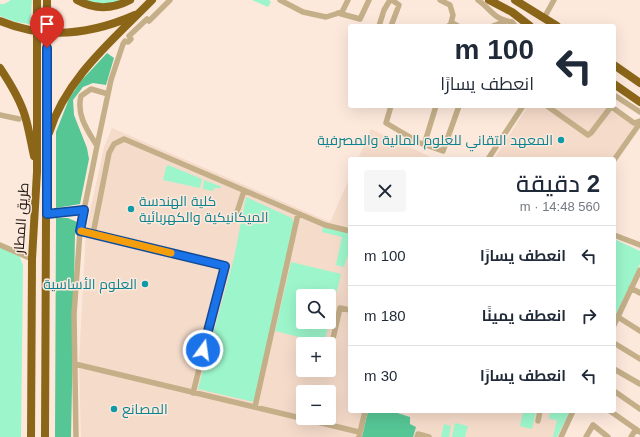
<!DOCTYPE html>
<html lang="ar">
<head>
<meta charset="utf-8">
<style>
  :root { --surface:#fff; --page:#f6f6f7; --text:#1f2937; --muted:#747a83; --line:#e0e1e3 }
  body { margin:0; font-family:Helvetica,Cairo,sans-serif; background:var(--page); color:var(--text); direction:rtl; height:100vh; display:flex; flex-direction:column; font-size:15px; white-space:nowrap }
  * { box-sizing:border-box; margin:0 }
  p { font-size:13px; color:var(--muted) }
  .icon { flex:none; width:22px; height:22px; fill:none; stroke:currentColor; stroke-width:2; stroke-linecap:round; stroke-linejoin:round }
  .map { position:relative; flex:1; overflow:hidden; direction:ltr }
  .details { position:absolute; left:348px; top:157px; width:268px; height:256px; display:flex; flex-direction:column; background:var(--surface); border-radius:4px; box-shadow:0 4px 16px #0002; direction:rtl }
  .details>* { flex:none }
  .top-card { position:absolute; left:348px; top:24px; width:268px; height:84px; border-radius:4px; box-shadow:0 4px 16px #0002; direction:rtl; background:#fff; color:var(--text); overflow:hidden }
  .buttons { position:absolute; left:296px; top:289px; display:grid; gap:8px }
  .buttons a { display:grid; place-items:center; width:40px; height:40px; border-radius:4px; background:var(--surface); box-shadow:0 4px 16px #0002; font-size:20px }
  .pin { position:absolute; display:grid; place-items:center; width:34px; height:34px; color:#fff; margin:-41px -17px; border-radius:50% 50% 50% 0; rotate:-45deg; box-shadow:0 0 4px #0007 }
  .pin .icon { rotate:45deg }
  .me { position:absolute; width:44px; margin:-22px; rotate:14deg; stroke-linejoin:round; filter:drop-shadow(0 0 3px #0008) }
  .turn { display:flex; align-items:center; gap:14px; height:84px; padding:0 16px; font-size:18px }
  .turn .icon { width:52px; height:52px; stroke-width:2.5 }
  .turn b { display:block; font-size:28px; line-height:34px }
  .round { display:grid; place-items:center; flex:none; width:42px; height:42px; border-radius:4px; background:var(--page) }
  .summary { display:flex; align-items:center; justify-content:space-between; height:68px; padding:0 16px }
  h1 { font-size:24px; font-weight:600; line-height:30px }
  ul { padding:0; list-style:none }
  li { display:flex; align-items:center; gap:12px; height:60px; padding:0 16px; border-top:1px solid var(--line) }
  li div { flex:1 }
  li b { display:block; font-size:15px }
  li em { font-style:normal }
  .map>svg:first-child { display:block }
  .built { fill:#f5dbca; fill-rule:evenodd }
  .green { fill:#9df6cb; fill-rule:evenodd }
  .forest { fill:#56c695 }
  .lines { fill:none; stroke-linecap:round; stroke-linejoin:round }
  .minor { stroke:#c4af89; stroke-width:5.5 }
  .highway { stroke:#8b6619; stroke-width:8 }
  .route-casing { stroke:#114b97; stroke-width:10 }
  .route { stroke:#1a73e8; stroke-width:7 }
  .slow { stroke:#f59e0b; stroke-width:7 }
  .culture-dot { fill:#0f9aa8; stroke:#fde9dc; stroke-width:1.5 }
  .labels { text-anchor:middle; stroke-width:3; stroke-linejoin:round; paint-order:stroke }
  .culture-label { font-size:14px; fill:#0d838f; stroke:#fde9dc; text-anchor:end }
  .street-label { font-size:14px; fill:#1b1510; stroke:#fde9dc }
</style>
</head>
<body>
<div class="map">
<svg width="640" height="437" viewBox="0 0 640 437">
  <rect width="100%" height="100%" fill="#fde9dc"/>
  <path class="built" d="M528,106H604L634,126L612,159H494Z
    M112,128L330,222L350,177V411H570L557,437H81L79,362L86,230L104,147ZM303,296H329V322H303ZM303,344H329V370H303ZM303,392H329V418H303Z
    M371,129L435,159H358Z"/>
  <path class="green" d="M11,0H32L30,24L16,22L0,16V4H4Z
    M83,0H122L106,7Z
    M252,0H269L271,2L268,7Z
    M168,165L202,179L200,188L163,180L166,167Z
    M204,180L222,187L219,188H214L213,191L203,189Z
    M246,197L292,218L294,224L254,402L198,389L234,258Z
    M323,227L350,233V257H347L344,267L336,265L342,237L322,232Z
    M614,239L640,251V264L614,319Z
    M0,247L19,255L23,265L21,437H0Z
    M291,262L341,274L324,343L275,331ZM303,296H329V322H303Z
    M523,411H536L532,429L520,426Z
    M550,411H570L557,437H553L557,420L549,419Z
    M455,423L468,426L465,437H452Z
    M444,424L451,426L449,437H441Z"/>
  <path class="forest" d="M107,53L114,58L106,85L93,83L83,87L73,100L74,115L87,148L89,159L80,204L56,208V132L69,99L81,81Z
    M56,218H68L77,222L75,235L71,437H55Z
    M368,411H391L410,417V424L416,427L413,437H362Z"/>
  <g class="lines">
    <path class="minor" d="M280,0L303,12L326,17L342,12L348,0
      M440,0L450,5L453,15L451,23
      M478,0C491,9 494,20 512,22L515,26
      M338,13L360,19L369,0
      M544,18L554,0
      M379,26L384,10L390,0
      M391,26L399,5L392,0
      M448,26L453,23L458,26
      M493,26L506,21
      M108,94L91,89L81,96C76,115 88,131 97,146L111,80L123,44L125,41L128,42L131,39L129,36L147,19L149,21L170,0
      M614,95L640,112
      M391,106L386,123L420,143L443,151L459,106
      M547,106L588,135L591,133L610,108H613L634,123L640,121
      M0,115L19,119
      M424,145L436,106
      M488,159L523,106
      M614,160L640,123
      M47,214L84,210L97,146
      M234,221L244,191
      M80,231L225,266L193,393
      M93,234L109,153L114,144L124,139L325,225L350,231
      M614,235L640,245
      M0,245L32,259
      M631,288L640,293
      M618,317L640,331
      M614,325L640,270
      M614,343L640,359
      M329,356L340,308L350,310
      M75,364L359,432
      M614,369L640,384
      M614,391L640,409
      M255,407L298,214
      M610,411L640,432
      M538,421L540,411
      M76,437L74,314L80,231L84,210
      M359,437L365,411
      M417,437L418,434L429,437
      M561,437L573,411
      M586,437L593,425L608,437
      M631,437L636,429"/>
    <path class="highway" d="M77,0C95,10 113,9 130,0
      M489,0L512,12L530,26
      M515,0L557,26
      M0,21C45,40 92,34 135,15
      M614,65L640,83
      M0,68C10,83 20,99 25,116C29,129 31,143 34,156
      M614,84L640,102
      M49,133C66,78 113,40 152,0
      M31,437L32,259L37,172V0
      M45,437L47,0"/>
  </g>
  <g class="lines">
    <defs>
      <path id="route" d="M47,48V214L84,210L80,231L225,266L203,350"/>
    </defs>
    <use href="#route" class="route-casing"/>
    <use href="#route" class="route"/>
    <path class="slow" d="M81,231L171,253"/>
  </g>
  <g class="culture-dot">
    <circle cx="561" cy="140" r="4"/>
    <circle cx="131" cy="209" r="4"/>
    <circle cx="145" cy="284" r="4"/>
    <circle cx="114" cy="409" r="4"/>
  </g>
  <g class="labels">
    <g class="culture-label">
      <text x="553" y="145">المعهد التقاني للعلوم المالية والمصرفية</text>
      <text x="139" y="206" text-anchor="start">كلية الهندسة<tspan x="139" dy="16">الميكانيكية والكهربائية</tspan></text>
      <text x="137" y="289">العلوم الأساسية</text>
      <text x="122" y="414" text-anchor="start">المصانع</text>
    </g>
    <g class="street-label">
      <text transform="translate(21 218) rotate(-86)" y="5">طريق المطار</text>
    </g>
  </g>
</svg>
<div class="buttons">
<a><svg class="icon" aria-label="search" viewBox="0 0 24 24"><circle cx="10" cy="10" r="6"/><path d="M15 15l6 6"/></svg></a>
<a>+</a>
<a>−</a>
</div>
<div class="pin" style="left:47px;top:48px;background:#d93025"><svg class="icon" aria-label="arrive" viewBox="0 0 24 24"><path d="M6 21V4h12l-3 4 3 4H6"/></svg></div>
<svg class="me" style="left:203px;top:350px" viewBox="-20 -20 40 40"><circle r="17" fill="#1a73e8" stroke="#fff" stroke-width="3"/><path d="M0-11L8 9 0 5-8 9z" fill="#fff"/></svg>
<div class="top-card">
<div class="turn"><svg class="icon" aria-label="left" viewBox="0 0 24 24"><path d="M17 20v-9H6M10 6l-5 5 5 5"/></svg><div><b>100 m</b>انعطف يسارًا</div></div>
</div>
<section class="details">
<div class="summary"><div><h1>2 دقيقة</h1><p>560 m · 14:48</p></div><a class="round"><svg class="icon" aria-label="close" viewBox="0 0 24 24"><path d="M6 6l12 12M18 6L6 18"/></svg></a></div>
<ul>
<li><svg class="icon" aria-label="left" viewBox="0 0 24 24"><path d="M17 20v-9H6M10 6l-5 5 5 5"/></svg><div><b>انعطف يسارًا</b></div><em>100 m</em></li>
<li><svg class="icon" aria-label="right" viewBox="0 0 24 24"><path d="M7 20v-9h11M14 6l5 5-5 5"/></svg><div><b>انعطف يمينًا</b></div><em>180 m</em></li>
<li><svg class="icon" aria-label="left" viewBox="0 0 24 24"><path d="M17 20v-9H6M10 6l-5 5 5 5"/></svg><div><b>انعطف يسارًا</b></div><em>30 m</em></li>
</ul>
</section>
</div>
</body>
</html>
